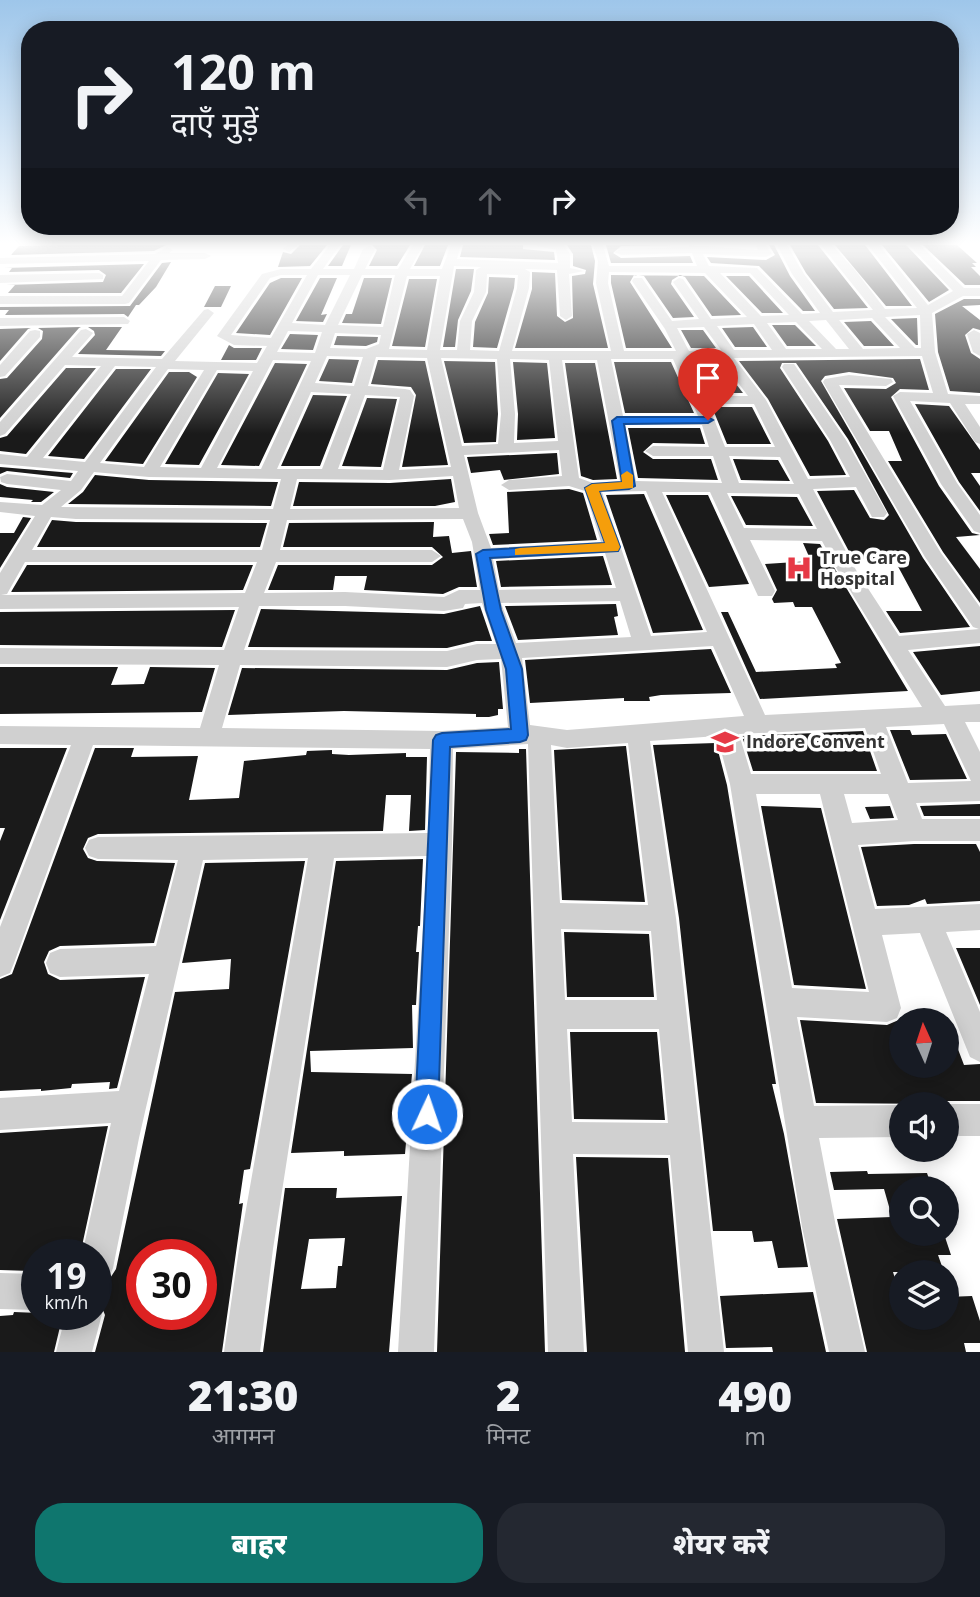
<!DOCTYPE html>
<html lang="hi">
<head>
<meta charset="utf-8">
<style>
  :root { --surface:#171b24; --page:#242831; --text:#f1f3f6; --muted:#9ea1a6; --accent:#0f766e }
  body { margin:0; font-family:"Open Sans","Noto Sans Devanagari",sans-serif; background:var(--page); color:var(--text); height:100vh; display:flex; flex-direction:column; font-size:26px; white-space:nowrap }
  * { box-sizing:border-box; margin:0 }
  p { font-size:23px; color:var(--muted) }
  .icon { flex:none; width:38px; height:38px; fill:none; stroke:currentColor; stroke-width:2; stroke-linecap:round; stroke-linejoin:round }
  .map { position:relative; height:1352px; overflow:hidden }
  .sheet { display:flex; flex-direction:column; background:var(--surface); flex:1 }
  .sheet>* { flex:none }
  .top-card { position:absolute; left:21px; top:21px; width:938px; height:214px; border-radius:28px; box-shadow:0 4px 18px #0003; background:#171b24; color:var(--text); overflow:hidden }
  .needle { width:46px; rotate:357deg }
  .buttons { position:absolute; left:889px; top:1008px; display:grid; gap:14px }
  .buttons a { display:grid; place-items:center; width:70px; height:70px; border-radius:50%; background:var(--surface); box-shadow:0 4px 18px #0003; font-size:35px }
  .speed { position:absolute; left:21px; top:1239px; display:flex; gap:14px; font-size:35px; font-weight:700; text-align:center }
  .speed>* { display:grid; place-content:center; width:91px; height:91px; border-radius:50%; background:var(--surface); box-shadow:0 4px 18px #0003; line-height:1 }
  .speed small { font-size:18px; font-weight:400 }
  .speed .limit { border:10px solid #d22; background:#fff; color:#111 }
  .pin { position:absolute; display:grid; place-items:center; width:60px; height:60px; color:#fff; margin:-72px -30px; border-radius:50% 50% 50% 0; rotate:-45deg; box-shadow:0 0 7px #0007 }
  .pin .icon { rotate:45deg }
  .me { position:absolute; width:77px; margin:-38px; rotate:3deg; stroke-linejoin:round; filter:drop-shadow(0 0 5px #0008) }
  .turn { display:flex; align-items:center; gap:24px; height:147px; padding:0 35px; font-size:32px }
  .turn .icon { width:91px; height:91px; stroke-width:2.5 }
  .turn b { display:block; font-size:49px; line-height:60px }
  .lanes { display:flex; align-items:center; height:66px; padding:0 35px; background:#0003; justify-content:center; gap:35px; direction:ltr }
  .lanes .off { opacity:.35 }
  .eta { display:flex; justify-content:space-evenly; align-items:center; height:119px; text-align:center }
  .eta b { font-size:42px; font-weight:800; line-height:49px }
  .button { display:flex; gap:14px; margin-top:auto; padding:14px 35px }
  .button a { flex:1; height:80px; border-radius:28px; background:var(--accent); color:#fff; font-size:28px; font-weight:800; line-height:80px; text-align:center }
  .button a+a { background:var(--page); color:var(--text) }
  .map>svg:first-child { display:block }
  .building { fill:#1a1a1a; fill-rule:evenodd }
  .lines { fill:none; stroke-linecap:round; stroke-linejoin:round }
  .minor { fill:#d0d0d0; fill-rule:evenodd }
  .route { fill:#1a73e8; stroke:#114b97; stroke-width:2 }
  .slow { fill:#f59e0b }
  .labels { text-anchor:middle; stroke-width:7; stroke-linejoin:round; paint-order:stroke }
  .poi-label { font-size:18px; font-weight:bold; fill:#333; stroke:#fff; text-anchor:start }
</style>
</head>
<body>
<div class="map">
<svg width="980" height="1352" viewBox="0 0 980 1352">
  <rect width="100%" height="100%" fill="#fff"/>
  <path class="building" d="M64,245H166L154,251L11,255L19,246Z
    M300,245H327L310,266L278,267L283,252L291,254Z
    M343,245H351L342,266H328Z
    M372,245H410L397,266H369L377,250Z
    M425,245H448L440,266H414Z
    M463,245H523V249L554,252L555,260L460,257Z
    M567,245H591L595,261L593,284L608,348H515L532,289V272L555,273L557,316L565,322L573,318L572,276L585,274L586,270L573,266V254Z
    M606,245H677L621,246L613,253L621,258L690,256L693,263H611Z
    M769,245H774L790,276L815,311H803L759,266L711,263L707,257L766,260L775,255Z
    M790,245H818L868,308L834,309L806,273Z
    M835,245H865L912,306H886Z
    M882,245H906L949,290L929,302Z
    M923,245H957L977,263H972L976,267H971L980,276V285H965Z
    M171,262L156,287L139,305H136L128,317L124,314L5,315L9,310H0V307L130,306L162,263Z
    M144,264L121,293H8L15,285H6L103,282L106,275L99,270L9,272L12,268H4Z
    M456,269H474L471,291L458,320L455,347H443Z
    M611,275L704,276L741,315L712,316L685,277L680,275L672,280L671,284L694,317L673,318L644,276L634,275L630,282L672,348H626L611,283Z
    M726,276H749L783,313H762Z
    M489,277L515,278L514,288L497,348L473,347L475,322L488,293Z
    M281,278H302L270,335L236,333L270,283Z
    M320,278H337L321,315L327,314L323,322L296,321Z
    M364,278H392L381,324L342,323L346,314H352Z
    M409,279H437L425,347L392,346Z
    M215,286H231L221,307H204Z
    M964,299H980V305L962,306L980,320V330L973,328L965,335L971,353L980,359V393L950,391L938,352L935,314Z
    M917,318L918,345H916L891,319Z
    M871,321L894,346H864L844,322Z
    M772,325H795L816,346H787Z
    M81,327L79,328L0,418V379L7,378L42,339L43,331L38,328Z
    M88,327H122L106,350L165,351L161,356L78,354L95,335L94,331Z
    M753,327L767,347H735L722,328Z
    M31,328L28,329L0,361V329Z
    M681,330H703L716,348H691Z
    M290,334L318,335L313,350L281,349Z
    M337,336L378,337L377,342L366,346L334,345Z
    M229,345L234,348H262L256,360H221Z
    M329,359L359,360L352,383L319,381Z
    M920,359L929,390L900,389L891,397L939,486L972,533L980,535L956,537L980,569V603L943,552L888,461H902L889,431H870L844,388L886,389L896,383L893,378L849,372L825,376L821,381L923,558L970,627L900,633L886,611H922L894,559H853L817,491L854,490L870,518L884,520L889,515L848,439L796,363H782L780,368L828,441L846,475L810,476L768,399L739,361Z
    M378,360L425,361L448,465L402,467L416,395L411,387L371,384Z
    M444,361L495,362L498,414L496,442L464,443Z
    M718,361L719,362L743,393H706L691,362Z
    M513,362L547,363L555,438L517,440L518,414Z
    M614,362H671L694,413H625Z
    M275,363L307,364L259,466L221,465Z
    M565,363H595L617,479L593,480L581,476Z
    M66,368H96L26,454L0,451V438L7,436Z
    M116,369H151L84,459L48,456Z
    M169,372H189L197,377L143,464L105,461Z
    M218,373L249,374L199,465L165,464Z
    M313,395L347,396L320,466H281Z
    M367,398L397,399L381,467L342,466Z
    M915,404L949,406L980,450V473H971L980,486V511L959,482Z
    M712,407H752L771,444H727Z
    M628,428H700L705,444L653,443L643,452L653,459H711L718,480L638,478Z
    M557,453L559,474L504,480L500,470L471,473L467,457Z
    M733,459L778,460L790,481L741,480Z
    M0,467L73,473L70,478L7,471L0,474Z
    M95,475L149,480L278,482L271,506L68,504L83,492Z
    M451,479L455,502L435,506H293L299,482L390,483Z
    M0,484L7,487L54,492L41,502H31L33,500L0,497Z
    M569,489L583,493L597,540L493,545L489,534L509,533L507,492Z
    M644,494L703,630L653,633L606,495Z
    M666,495H708L749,584L709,587Z
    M731,496L797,497L813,526L746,525Z
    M23,517L31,518L0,568V533H14Z
    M52,520L76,522L267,523L260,547H37Z
    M434,522L433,537L449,536L452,553L471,551L477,587H459L443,594L364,590L367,576H335L333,590H268L278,565H432L443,557L432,547H283L289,523Z
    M803,543L820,544L908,691L760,699L721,612H728L756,672L837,668L835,664L841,663L812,607H795L793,602L774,603L772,599L777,590L765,564L811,561Z
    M603,556L612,585L501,587L496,561Z
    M27,565H253L243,590L11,592Z
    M616,604L618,616L614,617L618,635L518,640L505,606Z
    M480,606L492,641H476L447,648L248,647L261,609L444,614Z
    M235,610L222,647L0,645V612Z
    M980,646V691L941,695L913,652Z
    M711,649L731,693L661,695L649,697L650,701H624V698L530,703L525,660Z
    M499,662L503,709H498V715L489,717H476V714L344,711L228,715L242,668L447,670L477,663Z
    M0,667H118L111,685L144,684L150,667L215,668L202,712L0,714Z
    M890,730H910L912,735L946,734L967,779L910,780Z
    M863,731L877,771H753L742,736Z
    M716,743L727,785L776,1084H772L784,1134L808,1267L778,1268L772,1241L754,1242L752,1231H713L679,918L653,745Z
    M625,746H626L645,902L562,900L554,750Z
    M0,748H67L0,920V841L5,828H0Z
    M95,748H134L131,757L198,756L189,800L239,798L244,761L306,755L307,751L332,750V754L349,755L406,753V757H427L425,830L409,831L411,795H386L383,831L98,834L88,838L83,849L88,858L97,861L175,863L154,943L60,946L49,951L44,962L48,974L60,980L145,977L117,1088L109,1089L110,1082L72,1084L71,1088L41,1091V1089L0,1091V979L12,974Z
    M519,749H526L545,1352H437L456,752L519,753Z
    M980,804V816H924L920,806Z
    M761,806L821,808L866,989L794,985Z
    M890,806L894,818L870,819L865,807Z
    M914,844H976L980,852V901L927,904L925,899L909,905L877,906L861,847Z
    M423,859L420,926H418L416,952H419L416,1005H412L413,1048L310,1051L311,1072L412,1074L405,1154L344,1156V1151L291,1153L336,861Z
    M305,861L250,1169L244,1170L239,1204L243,1203L222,1352H95L105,1315L101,1305L107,1283L116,1269L175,992L229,989L231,959L182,963L205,863ZM142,1255H201V1315L142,1314Z
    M564,932L649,934L654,997H567Z
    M956,948H980V1005Z
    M901,1019V1066H947L948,1023L964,1065L980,1064V1101H947L944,1104L816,1103L800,1020L887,1025Z
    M570,1032H657L665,1120L574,1119Z
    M108,1126L80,1255H35L31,1271L0,1270V1133Z
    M576,1157L668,1158L685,1352H587Z
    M867,1171L868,1174L927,1173L932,1188H901V1234H944L951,1255H938L944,1272H893L901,1298V1318H947V1297L972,1296L980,1321V1343H964L966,1352H867L837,1219L892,1217L884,1189L834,1190L830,1172Z
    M285,1188H337L336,1198L402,1196L389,1352H263ZM345,1238L342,1266H338L336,1288L301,1289L309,1239Z
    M813,1292L826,1352H773L772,1347L726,1348L720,1296Z
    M14,1312L63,1314L54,1352H0V1316L13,1315Z"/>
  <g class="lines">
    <path class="minor" d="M287,245H298L289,252L283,249Z
      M330,245H340L323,269H354L363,249L369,246L375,249L365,269H398L413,245H423L410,269H442L451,245H461L457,259L558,263L556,250L533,245H564L570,254V268L584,271L569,274L572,316L566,320L560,316L557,270L525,269L530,272L529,288L512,351H611L596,283L598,261L593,245H603L609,266H697L692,253L621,255L615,252L621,249L689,247V245L758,250L756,245H766L772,254L766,257L703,254L709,266L757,268L802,314L820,313L792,274L777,245H787L804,274L833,312L873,310L821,245H832L855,270L885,309L917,308L868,245H879L928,305L953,291L909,245H920L964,288H980V296H963L932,313L935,352L948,394L980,396V404H965L980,427V444L975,442L950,403L910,401L957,483L980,515V533L974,531L941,484L893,396L900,392L933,393L922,356L734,358L766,400L808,479L850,477L830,440L782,367L784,364H794L846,440L887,513L884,517H872L856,487L813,489L856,570L899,636L979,629L973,627L925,557L823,382L825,379L849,375L891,379L893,382L886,386L839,385L941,553L980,607V643L908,650L945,706L980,704V722H965L980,752V801L916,803L922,819H980V841H914L858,845L875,909L980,904V930L946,932L980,1012V1062L970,1057L920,933L882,935L901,1008L897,1018L887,1022L797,1017L814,1106L901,1105V1137L819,1138L836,1227L865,1352H829L802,1227L730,784L717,736L650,741L676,918L724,1352H688L670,1155L573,1154L584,1352H548L528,744L453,749L452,844L434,1352H398L427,856L334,858L273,1249L260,1352H224L239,1249L308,858L203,860L139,1138L113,1268L108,1280L96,1285V1255H82L111,1123L0,1130V1098L119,1091L149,974L60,977L50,973L46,963L50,953L60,949L156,946L178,860L98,859L89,856L85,848L89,840L98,837L428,833L430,749L93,745L14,963L10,973L0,977V927L71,745L0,744V726L200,728L219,665L0,664V648L224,650L239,607L0,609V573L35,516L0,512V502L42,505L61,490L7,484L1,482L0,477L7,474L71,481L78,471L0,464V454L27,457L101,366L65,365L5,434L0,436V422L81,330L86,329L93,333L72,357L162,359L204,310L208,309L214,313L175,361L257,363L267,346L234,345L217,336L262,274L281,269H311ZM454,266L481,267L476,270L474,292L460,321L457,350H440ZM609,272L705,273L747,317L711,319L683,279L679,278L673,282L699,319L672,321L642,278H634L632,281L665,329L676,351H624L608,283ZM720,273H750L789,315L761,316ZM487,274L518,275L517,288L499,351L470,350L472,321L486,292ZM281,275H307L271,338L231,335L270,278ZM318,275H350L325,325L292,323ZM362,275H395L383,327L338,325ZM407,276H440L427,350L389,349ZM920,315L921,348H915L885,317ZM872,318L900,348L863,349L839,320ZM826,320L849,349H836L809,321ZM796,322L822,349H786L767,323ZM754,324L772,350H734L717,326ZM704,327L721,350L689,351L677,328ZM288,331L322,332L315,353L277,352ZM335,333L381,335L379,344L366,349L330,348ZM327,356L363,357L354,386L315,383ZM376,357L427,358L451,467L399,470L414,396L410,390L405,389L368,386ZM441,358L497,359L501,414L498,444L462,446ZM720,358L721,360L748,396H704L687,360ZM510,359L549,360L558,441L514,443L515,414ZM611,359H673L698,416H623ZM273,360L311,361L261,469L217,468ZM562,360H597L620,481L593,483L579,478ZM115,366L156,367L85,462L43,458ZM168,369L204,370L144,467L100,463ZM217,370L253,371L201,468L160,467ZM311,392L351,394L322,469H277ZM365,395L400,397L383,470L338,469ZM708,404H754L775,447H725ZM625,425H702L709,447L653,446L645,451L653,456H713L722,483L636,481ZM559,450L562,476L509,480L501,485L509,490L569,486L585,491L601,542L491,548L478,513L464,455ZM729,456L780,457L794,484L739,483ZM94,472L149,477L281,479L273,509L61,507L81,490ZM453,476L459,508L290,509L297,479L390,480ZM646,491L707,632L651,636L602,492ZM662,492H710L758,596H772L775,591L750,540L822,541L838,571L922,707L765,715ZM727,493L799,494L817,529L744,528ZM51,517L76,519L270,520L262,550H32ZM463,519L472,542L480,590H459L444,597L345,592L264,593L276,562H432L441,556L432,550H280L287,520ZM605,553L616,588L499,590L493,559ZM25,562H257L245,593L1,595L7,594ZM620,601L631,637L516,643L501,603ZM482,603L496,644H477L447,651L244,650L259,606H345L444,611L463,608L465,604ZM713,646L744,716L567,730L530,725L522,658ZM501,659L508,727L442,731L222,728L240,665L447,667L477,660ZM944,724L971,781L908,783L886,727ZM865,728L881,774H751L739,734ZM628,743L648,905L560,903L551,745L567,748ZM756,794H820L869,992L792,988ZM844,794H888L898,820L852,823ZM561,929L651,931L657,1000H565ZM567,1029H659L668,1123L572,1122Z
      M167,247L173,250L169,253H205L211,256L205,259L161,260L129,303L125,304H0V296H122L149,261L0,264V258L155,254Z
      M99,273L103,275V279L0,283V275Z
      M124,317L130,321L128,324L0,326V318Z
      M35,330L40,331V337L5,376L0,377V365L30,331Z
      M974,330L980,333V356L973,352L967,334Z
      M947,1104H980V1136H947Z
      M0,1273L37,1274V1310L0,1309Z
      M96,1301L102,1314L92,1352H56L66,1314H96Z"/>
  </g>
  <linearGradient id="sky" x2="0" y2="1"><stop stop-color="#9ec6ea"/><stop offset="0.56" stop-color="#fff"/><stop offset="1" stop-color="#fff" stop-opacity="0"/></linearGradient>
  <rect width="980" height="434" fill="url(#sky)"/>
  <path class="route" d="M617,417H708L713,420L708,423L624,424L635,486L629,489L599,491L620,547L618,551L490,558L501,610L522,669L528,735L526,740L520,742L450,747L438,1114L435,1122L427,1126L418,1122L415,1114L433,740L436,735L442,733L511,729L506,669L486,610L476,554L483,550L605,543L585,488L592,484L622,482L612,421Z"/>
  <path class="slow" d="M627,471L633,475V488L599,491L620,547L618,551L515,555V549L520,548L605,543L585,488L592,484L622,482L621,475Z"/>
  <defs>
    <symbol id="hospital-bare" viewBox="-9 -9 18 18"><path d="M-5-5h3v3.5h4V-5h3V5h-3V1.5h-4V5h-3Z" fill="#e63946" stroke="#fff" stroke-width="2.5" paint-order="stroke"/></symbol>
    <symbol id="school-bare" viewBox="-9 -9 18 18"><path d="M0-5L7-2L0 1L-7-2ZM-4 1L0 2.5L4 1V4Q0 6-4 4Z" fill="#e63946" stroke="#fff" stroke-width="2.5" paint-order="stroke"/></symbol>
  </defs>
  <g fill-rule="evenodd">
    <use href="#hospital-bare" x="780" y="549" width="38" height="38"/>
    <use href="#school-bare" x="706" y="723" width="38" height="38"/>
  </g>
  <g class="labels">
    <g class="poi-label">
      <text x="820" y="564">True Care<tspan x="820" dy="21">Hospital</tspan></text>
      <text x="746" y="748">Indore Convent</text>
    </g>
  </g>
</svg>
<div class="buttons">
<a><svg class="needle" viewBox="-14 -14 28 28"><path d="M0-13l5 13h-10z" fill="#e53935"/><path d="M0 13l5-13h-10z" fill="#9ea1a6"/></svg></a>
<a><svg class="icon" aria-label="sound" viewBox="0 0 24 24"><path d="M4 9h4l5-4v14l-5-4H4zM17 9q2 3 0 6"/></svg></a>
<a><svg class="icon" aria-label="search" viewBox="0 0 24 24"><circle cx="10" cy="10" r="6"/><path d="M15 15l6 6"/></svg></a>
<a><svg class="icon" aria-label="layers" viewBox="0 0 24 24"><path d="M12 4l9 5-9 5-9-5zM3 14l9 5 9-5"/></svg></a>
</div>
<div class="speed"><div>19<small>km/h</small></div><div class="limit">30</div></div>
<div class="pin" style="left:708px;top:420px;background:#d93025"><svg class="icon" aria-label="arrive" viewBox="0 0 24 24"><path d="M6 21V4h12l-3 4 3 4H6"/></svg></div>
<svg class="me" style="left:427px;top:1114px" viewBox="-20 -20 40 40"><circle r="17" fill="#1a73e8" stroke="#fff" stroke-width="3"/><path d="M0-11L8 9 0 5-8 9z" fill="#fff"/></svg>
<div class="top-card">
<div class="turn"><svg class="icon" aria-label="right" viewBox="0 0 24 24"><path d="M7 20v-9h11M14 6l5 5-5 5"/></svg><div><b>120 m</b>दाएँ मुड़ें</div></div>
<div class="lanes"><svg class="icon off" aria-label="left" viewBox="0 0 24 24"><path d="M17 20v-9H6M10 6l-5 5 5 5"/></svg><svg class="icon off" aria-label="ahead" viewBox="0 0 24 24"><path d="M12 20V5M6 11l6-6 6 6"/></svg><svg class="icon" aria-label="right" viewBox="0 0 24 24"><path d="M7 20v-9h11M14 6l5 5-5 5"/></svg></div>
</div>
</div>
<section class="sheet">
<div class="eta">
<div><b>21:30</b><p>आगमन</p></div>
<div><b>2</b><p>मिनट</p></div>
<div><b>490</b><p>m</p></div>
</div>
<div class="button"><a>बाहर</a><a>शेयर करें</a></div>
</section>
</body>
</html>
